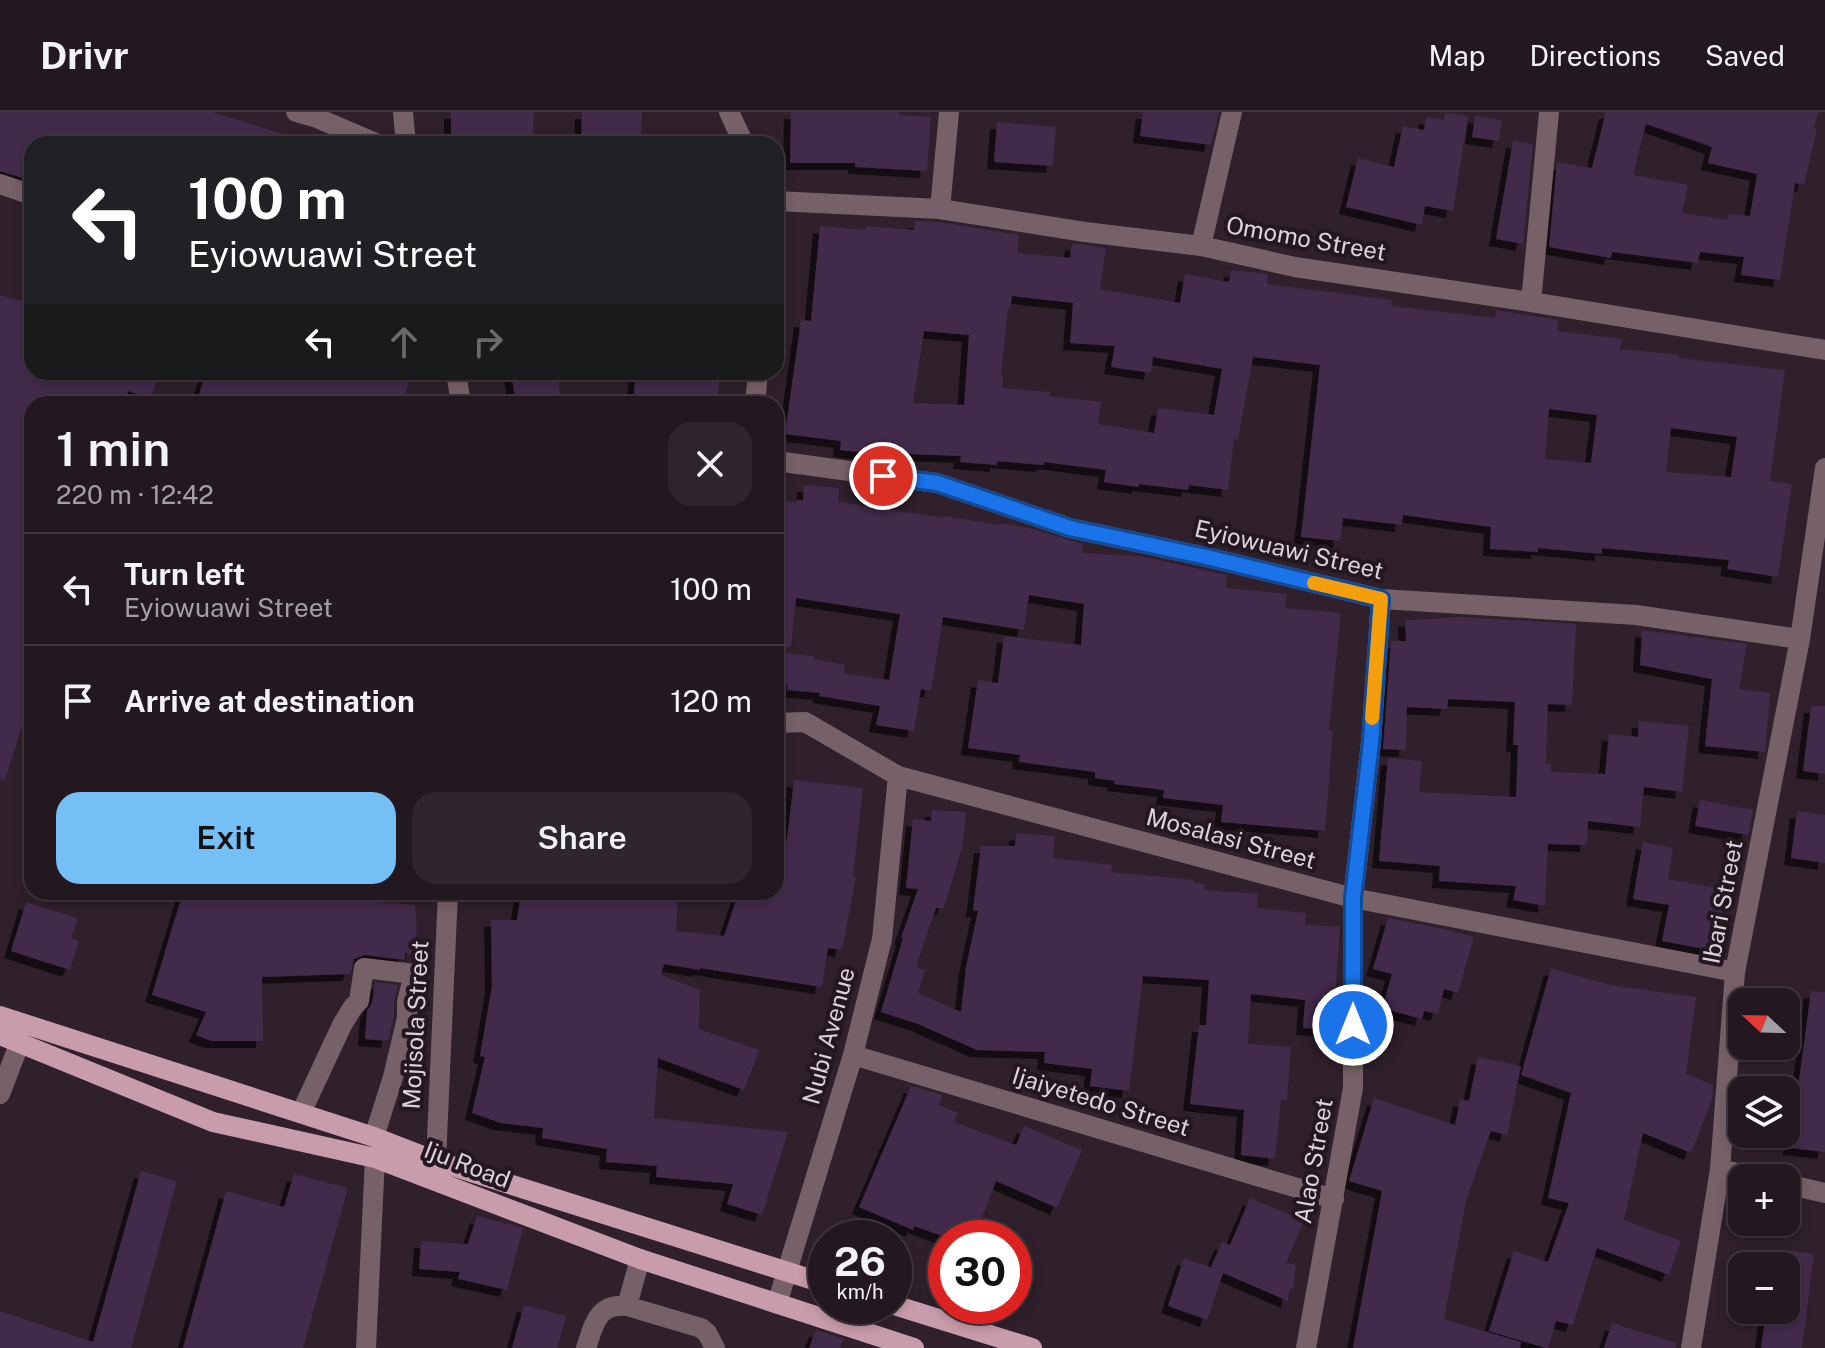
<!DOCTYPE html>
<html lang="en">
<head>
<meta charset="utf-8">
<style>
  :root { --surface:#231820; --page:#2f252d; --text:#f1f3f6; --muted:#a3a0a5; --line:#40373e; --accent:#74c0f6 }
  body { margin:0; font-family:"Public Sans",sans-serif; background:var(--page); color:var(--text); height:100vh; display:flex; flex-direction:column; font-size:30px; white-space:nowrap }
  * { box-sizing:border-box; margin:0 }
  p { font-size:26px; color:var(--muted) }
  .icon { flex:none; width:44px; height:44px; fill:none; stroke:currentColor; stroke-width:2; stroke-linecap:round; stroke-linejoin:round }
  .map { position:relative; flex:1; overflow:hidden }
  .sheet { position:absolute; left:24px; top:284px; width:760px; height:504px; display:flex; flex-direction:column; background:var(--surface); border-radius:24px; box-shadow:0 4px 12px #0003,0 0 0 2px var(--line) }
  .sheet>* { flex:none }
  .banner { position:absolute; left:24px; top:24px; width:760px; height:244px; border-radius:24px; box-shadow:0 4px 12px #0003,0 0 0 2px var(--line); background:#202124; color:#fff; overflow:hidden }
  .needle { width:52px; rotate:292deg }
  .buttons { position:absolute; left:1728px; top:876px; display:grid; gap:16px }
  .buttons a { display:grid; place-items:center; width:72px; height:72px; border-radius:16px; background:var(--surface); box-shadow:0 4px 12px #0003,0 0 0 2px var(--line); font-size:40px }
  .speed { position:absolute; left:808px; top:1108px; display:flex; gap:16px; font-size:40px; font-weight:700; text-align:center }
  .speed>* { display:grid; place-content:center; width:104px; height:104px; border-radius:50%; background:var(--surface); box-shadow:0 4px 12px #0003,0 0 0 2px var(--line); line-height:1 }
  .speed small { font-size:20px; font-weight:400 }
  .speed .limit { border:12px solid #d22; background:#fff; color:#111 }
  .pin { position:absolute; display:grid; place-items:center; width:68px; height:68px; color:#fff; margin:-34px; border:4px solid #fff; border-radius:50%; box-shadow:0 2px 8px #0007 }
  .me { position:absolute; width:88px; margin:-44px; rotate:0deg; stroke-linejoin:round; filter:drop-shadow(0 0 6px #0008) }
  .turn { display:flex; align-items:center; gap:28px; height:168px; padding:0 32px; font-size:36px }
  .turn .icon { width:104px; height:104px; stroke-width:2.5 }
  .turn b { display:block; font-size:56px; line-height:68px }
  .lanes { display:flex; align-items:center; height:76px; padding:0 32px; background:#0003; justify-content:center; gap:40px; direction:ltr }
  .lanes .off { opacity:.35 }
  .round { display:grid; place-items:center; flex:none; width:84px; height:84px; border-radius:24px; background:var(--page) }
  .summary { display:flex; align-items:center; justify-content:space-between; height:136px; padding:0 32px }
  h1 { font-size:48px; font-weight:600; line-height:60px }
  .cta { display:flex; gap:16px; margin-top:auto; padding:16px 32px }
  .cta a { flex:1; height:92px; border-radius:24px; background:var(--accent); color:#111; font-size:32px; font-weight:600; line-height:92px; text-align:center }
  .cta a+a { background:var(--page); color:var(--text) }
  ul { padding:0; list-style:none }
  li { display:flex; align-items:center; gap:24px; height:112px; padding:0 32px; border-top:2px solid var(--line) }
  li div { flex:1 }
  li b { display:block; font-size:30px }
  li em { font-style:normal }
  header { display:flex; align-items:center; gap:48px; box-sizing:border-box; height:112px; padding:0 40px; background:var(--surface); border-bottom:2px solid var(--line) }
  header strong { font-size:38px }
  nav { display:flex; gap:44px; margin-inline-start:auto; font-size:28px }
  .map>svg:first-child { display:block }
  .building { fill:#43294b; fill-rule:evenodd; filter:url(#shadow) }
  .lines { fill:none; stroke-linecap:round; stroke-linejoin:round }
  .minor { stroke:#776168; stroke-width:20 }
  .major { stroke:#c99cab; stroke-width:20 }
  .route-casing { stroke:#114b97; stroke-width:20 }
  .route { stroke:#1a73e8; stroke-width:14 }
  .slow { stroke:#f59e0b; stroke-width:14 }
  .labels { text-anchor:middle; stroke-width:8; stroke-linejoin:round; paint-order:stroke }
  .street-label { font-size:24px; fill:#ddd2d9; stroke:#251721 }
</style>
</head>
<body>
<header>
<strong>Drivr</strong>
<nav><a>Map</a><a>Directions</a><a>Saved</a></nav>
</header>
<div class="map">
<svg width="1825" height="1236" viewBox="0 0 1825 1236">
  <defs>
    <filter id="shadow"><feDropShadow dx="-7" dy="7" stdDeviation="0" flood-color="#0009"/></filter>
  </defs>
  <rect width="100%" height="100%" fill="#2f202b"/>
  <path class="building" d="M0,0H212L299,27L298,32H32V69L0,59Z
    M451,0H534L533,32H451Z
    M582,0H642L641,32H581Z
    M791,0H899V3L931,5L927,59L855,55V51H790Z
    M1143,0H1219L1211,33L1140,24Z
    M1606,0H1818L1814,16L1817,17L1804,73L1795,71L1780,168L1741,163L1744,145L1700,140L1698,151L1612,140L1611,146L1549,135L1557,50L1592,56ZM1646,12L1712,35L1708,51L1757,62L1750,104L1728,102V108L1682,101L1688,73L1633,63Z
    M1445,1L1468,4L1453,99L1425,94L1422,113L1346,95L1358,46L1394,55L1403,14L1424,18L1426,5L1444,8Z
    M1475,4L1502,8L1499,29L1472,25Z
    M997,10L1056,15L1053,54L994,50Z
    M1513,29L1533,32L1523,132L1496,127Z
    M915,109L939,110L1019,123L1017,141L1070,146L1072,131L1106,136L1100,177L1180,191L1185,162L1229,170L1231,158L1268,162L1267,172L1392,188L1391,194L1495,206L1496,198L1558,208L1557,219L1622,227L1620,237L1679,243V246L1785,258L1770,369L1792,372L1778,465L1727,457L1729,448L1602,436V442L1538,436V440L1490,437L1491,415L1403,403L1402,413L1343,406L1340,429L1301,425L1320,253L1253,245L1238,328L1234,327L1228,378L1189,373L1188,378L1139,372V375L1104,370L1106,358L1044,350L1043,353L997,349V353L960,350L961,344L878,341L877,342L840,338L841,329L785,322L801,208L811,209L820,114L865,118L866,114L914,118ZM1012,184L1073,191L1070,231L1115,234L1111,255L1151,261L1153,245L1222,257L1214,303L1158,296L1154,321L1098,312L1101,290L1049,284L1050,280L1002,276L1003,262H1001L1008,196L1010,197ZM924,219L969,223L964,293L913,291ZM1549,297L1597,303L1591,351L1545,347ZM1671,316L1737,325L1731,365L1666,360Z
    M0,183L32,192V260H159L151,286L128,279L125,292H32V582L5,668L0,667Z
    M206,260H412L402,292H196Z
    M511,260H557L561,289L545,292H516Z
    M636,260H720L717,292H662L633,289Z
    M804,373L839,376L838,390L943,406L944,404L999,413L1000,411L1029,416L1083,432L1082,441L1140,444L1199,457L1227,463L1226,476L1287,482L1285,496L1341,501L1329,619H1333L1325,719L1221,710L1223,693L1163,686L1164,678L1114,672L1115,669L1095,666V660L1019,650L1020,643L968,636L978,568L998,571L1004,524L1081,533L1084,492L1029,483L1024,518L943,505L931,579L921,577L914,619L876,613L880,594L819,584L820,581L787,578L788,573L776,571V540L814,544L813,547L845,553L844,561L889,568L900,502L796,486L791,535L776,534V388L796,391L797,388H803Z
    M1462,505L1576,512L1572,593L1548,592L1546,652H1551V660L1605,662L1609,622L1638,625L1639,609L1689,614L1682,680L1644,675L1640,715L1588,709L1587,733L1548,732L1545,794L1513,788L1516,774L1439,769L1440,754L1379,749L1388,646L1422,649L1419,680L1516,685L1518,633H1513L1515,590L1448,587L1447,597L1407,595L1406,638L1383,637L1391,529H1406L1405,508Z
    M1642,518L1747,532L1739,577L1770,581L1765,640L1705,634L1712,567L1640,553Z
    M1811,594H1825V662L1803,659Z
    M794,668L863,676L853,764L856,765L842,838L828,836L822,875L700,856V858L664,852L661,863L700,878L699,917L759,938L744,978L658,946L654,1006L788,1020L762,1103L727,1092L733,1072L656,1065L657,1054L606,1050L607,1037L542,1026L543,1016L501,1011L472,1001L485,945L480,944L492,874L491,808H517L521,780H678L676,819L724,824L739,780H776V750L784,752Z
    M1700,688L1753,698L1748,723L1695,714Z
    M932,698L966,700L963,732L944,796H936L916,855L925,858L918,881L961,900L966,855L978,799L973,798L981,734H1015L1016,721L1055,724L1053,746L1112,753L1111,760L1194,768V771L1205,772L1204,778L1258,782L1257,796L1306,801L1305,813L1340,815L1333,918L1303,916L1305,888L1251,882L1248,932L1291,935L1287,989L1281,988L1275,1047L1241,1043L1244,998L1190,992L1199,913H1206L1209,868L1143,864L1129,979L1090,974L1092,957L1044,951L1045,940L977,938L918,912L881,900L903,826H901L918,777L906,776L913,707L931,709Z
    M1797,699L1825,703V751L1791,746Z
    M1643,730L1673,736L1668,767L1727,778L1716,839L1662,829L1669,793L1633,787Z
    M183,780H329L330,787L415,793L417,818L412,842L405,841V848L365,843L354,847L350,862L262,865L263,929H211L196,923L206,900L152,883Z
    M26,790L78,806L71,826L79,829L70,858L11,839Z
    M1388,806L1444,817L1474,825L1458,881L1444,877L1438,902L1424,899L1422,907L1382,896L1392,862L1373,857Z
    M1551,856L1610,873L1696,885L1686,962L1713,973L1712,988L1691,1041L1643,1021L1624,1108L1681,1129L1669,1163L1597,1136L1573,1213L1556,1209L1548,1236H1546L1489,1219L1514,1139L1548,1150L1569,1091L1548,1086L1571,981L1521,963Z
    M375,870L398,873L394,890V904L388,929L365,927L367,899L372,891Z
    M1811,879L1825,880V1040L1790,1036Z
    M1478,945L1521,954L1507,1023L1491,1019L1466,1089L1444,1207L1521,1230L1520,1236H1353L1382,1079L1349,1069L1374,986L1455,1013L1460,987L1469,989Z
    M911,974L942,983L939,993L958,1001L954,1010L1016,1033L1024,1014L1082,1038L1057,1096L996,1069L974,1126H948L914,1114L913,1118L859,1095Z
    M141,1059L177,1069L131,1236H0V1199L93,1230Z
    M294,1062L348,1076L303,1236H183L226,1079L284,1095Z
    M1250,1086L1304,1109L1286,1151L1296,1153L1293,1177H1290L1288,1189L1223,1161L1207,1208L1168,1194L1184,1146L1213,1156L1211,1155L1222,1130L1230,1133Z
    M477,1104L523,1116L507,1178L458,1167L460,1160L419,1157L421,1129L468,1132Z
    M1786,1138L1814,1142L1802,1236H1761L1766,1200L1777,1202V1198H1786Z
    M524,1193L566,1204L557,1236H512Z
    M1612,1211L1676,1231V1236H1604Z
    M816,1218L844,1227L840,1236H809Z"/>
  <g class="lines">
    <path class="minor" d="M296,0L317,6L378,32
      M403,0L406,32
      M729,0L744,32
      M0,72L32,83
      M776,89L940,97L1085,120L1201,134L1295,155L1531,190L1825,238
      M940,97L949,0
      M1201,134L1232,0
      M1531,190L1549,0
      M456,260L461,292
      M755,292L758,260
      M776,349L937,371L1070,416L1202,444L1381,487L1636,503L1800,527
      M776,611L805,610L898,664L1353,786L1735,860
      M853,943L1334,1087
      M0,982L20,930
      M301,1001L342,913L353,895L359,889L364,856L414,862L407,890V906L393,965L374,1025
      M436,1049L448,780
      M1720,1057L1758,1066
      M1786,1072L1825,1081
      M777,1192L853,943L882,827L898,664
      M627,1194L640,1147
      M366,1236L375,1046
      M586,1236C594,1213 597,1191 627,1194L701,1216L707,1221L715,1236
      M1306,1236L1353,976V786L1371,630L1381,487
      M1691,1236L1720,1057L1735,860L1800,527L1825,356"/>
    <path class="major" d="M0,904L374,1025L436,1049L826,1172
      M0,923L213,1010L375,1046L640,1147L914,1236
      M894,1193L1032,1236"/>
  </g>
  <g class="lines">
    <defs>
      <path id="route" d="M883,364L937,371L1070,416L1202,444L1381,487L1371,630L1353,786V913"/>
    </defs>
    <use href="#route" class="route-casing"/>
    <use href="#route" class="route"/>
    <path class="slow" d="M1314,471L1381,487L1372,606"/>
  </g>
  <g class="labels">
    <g class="street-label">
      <text transform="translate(1306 127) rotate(10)" y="8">Omomo Street</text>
      <text transform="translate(1289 438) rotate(13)" y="8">Eyiowuawi Street</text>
      <text transform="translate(1231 727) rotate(15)" y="8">Mosalasi Street</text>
      <text transform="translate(1723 790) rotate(-79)" y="8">Ibari Street</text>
      <text transform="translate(416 913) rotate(-87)" y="8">Mojisola Street</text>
      <text transform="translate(829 924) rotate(-75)" y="8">Nubi Avenue</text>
      <text transform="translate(1101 990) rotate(17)" y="8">Ijaiyetedo Street</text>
      <text transform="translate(1314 1049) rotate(-80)" y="8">Alao Street</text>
      <text transform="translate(467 1053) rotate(21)" y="8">Iju Road</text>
    </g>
  </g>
</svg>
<div class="buttons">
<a><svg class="needle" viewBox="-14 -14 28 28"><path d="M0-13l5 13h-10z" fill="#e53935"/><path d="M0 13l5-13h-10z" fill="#a3a0a5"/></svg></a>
<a><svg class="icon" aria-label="layers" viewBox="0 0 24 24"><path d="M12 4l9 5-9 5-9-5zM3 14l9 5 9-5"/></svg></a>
<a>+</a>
<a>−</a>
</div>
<div class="speed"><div>26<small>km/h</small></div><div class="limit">30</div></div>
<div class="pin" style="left:883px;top:364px;background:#d93025"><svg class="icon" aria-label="arrive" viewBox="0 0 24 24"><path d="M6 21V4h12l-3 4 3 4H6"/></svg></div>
<svg class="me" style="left:1353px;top:913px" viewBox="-20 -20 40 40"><circle r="17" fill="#1a73e8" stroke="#fff" stroke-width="3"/><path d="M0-11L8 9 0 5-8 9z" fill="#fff"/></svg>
<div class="banner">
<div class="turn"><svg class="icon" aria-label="left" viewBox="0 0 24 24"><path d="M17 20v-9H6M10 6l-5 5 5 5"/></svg><div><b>100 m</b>Eyiowuawi Street</div></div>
<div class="lanes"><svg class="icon" aria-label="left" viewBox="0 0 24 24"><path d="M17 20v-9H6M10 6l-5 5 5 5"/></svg><svg class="icon off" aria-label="ahead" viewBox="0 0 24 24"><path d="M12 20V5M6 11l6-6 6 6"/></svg><svg class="icon off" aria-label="right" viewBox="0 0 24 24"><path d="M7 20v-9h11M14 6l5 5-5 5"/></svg></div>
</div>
<section class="sheet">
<div class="summary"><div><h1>1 min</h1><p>220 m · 12:42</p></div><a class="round"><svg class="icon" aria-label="close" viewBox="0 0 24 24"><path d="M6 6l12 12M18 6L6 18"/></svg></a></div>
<ul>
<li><svg class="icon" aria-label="left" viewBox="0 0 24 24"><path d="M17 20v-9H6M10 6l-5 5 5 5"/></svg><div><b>Turn left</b><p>Eyiowuawi Street</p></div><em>100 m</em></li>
<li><svg class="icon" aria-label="arrive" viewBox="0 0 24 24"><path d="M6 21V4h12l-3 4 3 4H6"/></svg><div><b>Arrive at destination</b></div><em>120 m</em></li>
</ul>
<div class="cta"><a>Exit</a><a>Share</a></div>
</section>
</div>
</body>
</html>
